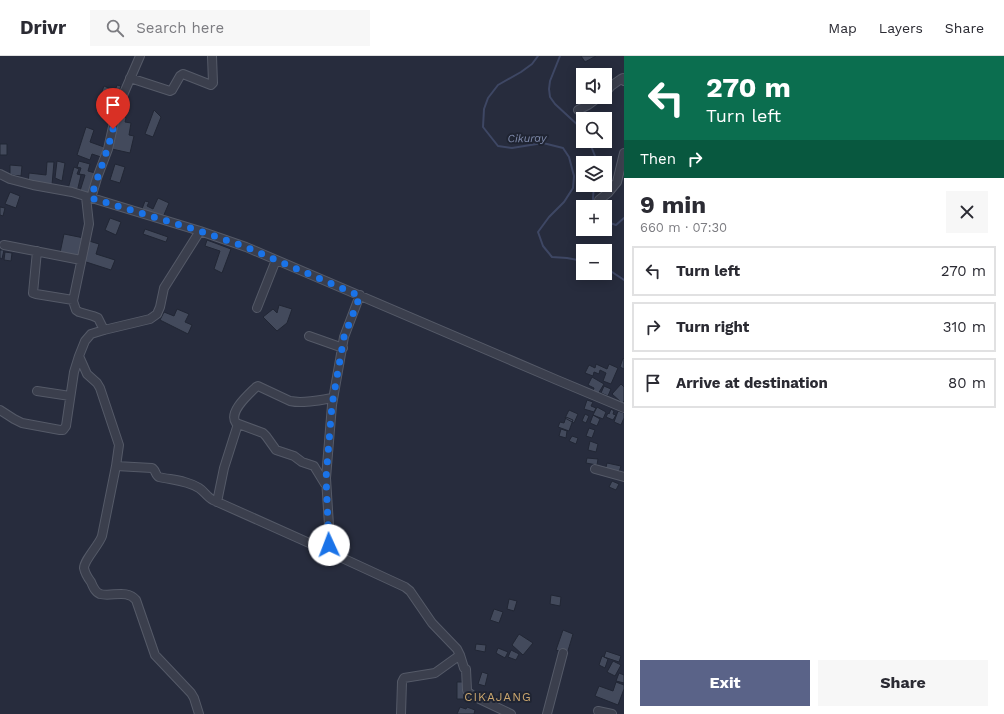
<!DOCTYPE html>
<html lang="en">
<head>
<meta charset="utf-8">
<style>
  :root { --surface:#fff; --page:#f7f7f7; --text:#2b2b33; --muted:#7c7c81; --line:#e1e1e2; --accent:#5a6388 }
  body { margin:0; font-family:"Work Sans",sans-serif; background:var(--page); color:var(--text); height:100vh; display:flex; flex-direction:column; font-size:15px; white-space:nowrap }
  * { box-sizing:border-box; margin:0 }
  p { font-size:13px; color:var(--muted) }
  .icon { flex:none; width:22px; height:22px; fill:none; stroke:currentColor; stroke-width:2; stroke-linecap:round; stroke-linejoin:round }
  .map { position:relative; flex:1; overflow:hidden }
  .sheet { display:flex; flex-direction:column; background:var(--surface); width:380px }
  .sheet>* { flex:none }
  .banner { background:#0b6e4f; color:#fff; overflow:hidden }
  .controls { position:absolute; left:576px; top:12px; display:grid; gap:8px }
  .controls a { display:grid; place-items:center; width:36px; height:36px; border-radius:0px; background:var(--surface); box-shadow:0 2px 10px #0003; font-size:20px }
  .pin { position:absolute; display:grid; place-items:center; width:34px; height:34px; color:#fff; margin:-41px -17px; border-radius:50% 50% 50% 0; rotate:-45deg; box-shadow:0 0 4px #0007 }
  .pin .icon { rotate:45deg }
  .me { position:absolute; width:44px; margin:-22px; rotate:358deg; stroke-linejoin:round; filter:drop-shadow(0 0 3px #0008) }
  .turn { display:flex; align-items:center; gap:14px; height:84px; padding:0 16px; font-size:18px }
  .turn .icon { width:52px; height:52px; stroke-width:2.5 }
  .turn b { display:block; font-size:28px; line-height:34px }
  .then { display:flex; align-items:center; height:38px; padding:0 16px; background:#0003; gap:8px; font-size:15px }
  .round { display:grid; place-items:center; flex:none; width:42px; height:42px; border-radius:0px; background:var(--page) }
  .overview { display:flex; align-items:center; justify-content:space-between; height:68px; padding:0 16px }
  h1 { font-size:24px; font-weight:700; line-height:30px }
  .button { display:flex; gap:8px; margin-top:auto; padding:8px 16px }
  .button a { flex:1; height:46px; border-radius:0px; background:var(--accent); color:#fff; font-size:16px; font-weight:700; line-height:46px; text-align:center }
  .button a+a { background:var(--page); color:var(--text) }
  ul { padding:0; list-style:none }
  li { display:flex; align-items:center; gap:12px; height:50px; margin:0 8px 6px; padding:0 8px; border:2px solid var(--line); border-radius:0px }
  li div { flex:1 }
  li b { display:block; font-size:15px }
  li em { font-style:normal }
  header { display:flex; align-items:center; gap:24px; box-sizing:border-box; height:56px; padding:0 20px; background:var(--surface); border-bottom:1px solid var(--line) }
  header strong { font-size:19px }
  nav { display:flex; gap:22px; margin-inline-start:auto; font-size:14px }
  .search { width:280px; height:36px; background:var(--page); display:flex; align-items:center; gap:10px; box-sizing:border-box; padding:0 14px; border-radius:0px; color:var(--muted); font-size:15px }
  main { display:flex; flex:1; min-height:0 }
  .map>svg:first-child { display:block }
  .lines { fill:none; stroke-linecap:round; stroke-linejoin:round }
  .stream { stroke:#3e4764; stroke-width:2 }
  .building { fill:#434a5c; stroke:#212634 }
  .minor-casing { stroke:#555a68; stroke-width:10 }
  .minor { stroke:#3b3f4d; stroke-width:8 }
  .route { stroke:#1a73e8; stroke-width:7; stroke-dasharray:0 12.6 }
  .labels { text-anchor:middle; stroke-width:4; stroke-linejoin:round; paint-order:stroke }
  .water-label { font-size:11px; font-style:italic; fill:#818cad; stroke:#1f2432 }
  .quarter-label { font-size:12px; letter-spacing:1px; fill:#cca76e; stroke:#1f2432 }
</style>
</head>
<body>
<header>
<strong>Drivr</strong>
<div class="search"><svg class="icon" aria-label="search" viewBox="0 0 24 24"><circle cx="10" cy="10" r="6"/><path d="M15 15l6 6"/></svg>Search here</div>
<nav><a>Map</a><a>Layers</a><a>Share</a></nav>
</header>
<main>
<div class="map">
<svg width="624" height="658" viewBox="0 0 624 658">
  <rect width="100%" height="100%" fill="#272c3d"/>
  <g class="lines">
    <path class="stream" d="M538,0L532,8L521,16L498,29L488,42L484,53L483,71L498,90L512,92L543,87L563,92L569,101L574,120L573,132L564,146L549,161L538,176L543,190L552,201L567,202L583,205
      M560,0L550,25L549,33L550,41L555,48L581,72L583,75
      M589,85L595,100L596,107
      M594,151L593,142L594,129
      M605,164L607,166L616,169L624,162
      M605,212L609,214L624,224"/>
  </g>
  <path class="building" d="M581,0H596L585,6Z
    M117,29L121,30L116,44H109L100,41L104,30L115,35Z
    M154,54L161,61L153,81L145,78Z
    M120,55L126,62L125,66L131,67L129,79L134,80L130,97L112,93Z
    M86,71L94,74L90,86L104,91L101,101L92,98L90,104L77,99Z
    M0,88H7V99H0Z
    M57,105L65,107L62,125L55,122Z
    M79,105L90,108L88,115L95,117L89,138L80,135L85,119L79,118L81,112L77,111Z
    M47,106H54L52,129L28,127L29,117L46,119Z
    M115,108L125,111L120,127L110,124Z
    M10,109L22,110L21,120L10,119Z
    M74,111L79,113L77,118L81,119L77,136L68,133Z
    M10,136L20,140L16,152L5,148Z
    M158,142L169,147L163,161L142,153L145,145L149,146L147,150L153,153Z
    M0,151L5,152L3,160L0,159Z
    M110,162L121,166L116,179L105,174Z
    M145,173L168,181L166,186L143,178Z
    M64,178L84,182L80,201L60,197Z
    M207,184L231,193L222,217L214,213L220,195L205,190Z
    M89,185L99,188L96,198L115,204L111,214L83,205Z
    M0,194H4L2,203L0,202Z
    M5,196L12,197L11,205L4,204Z
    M279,249L292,253L287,267L277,275L263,261L273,253L277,257Z
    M177,253L189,258L185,266L192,269L188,278L160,264L164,256L174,260Z
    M623,302L624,303V313L620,311Z
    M596,308L607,313L609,308L618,312L611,328L603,325L606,317L600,314L599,318L594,316L593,320L585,317L589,309L595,312Z
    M592,321L604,328L598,338L593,335L594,332L588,329Z
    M621,328L624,331V345L622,347L612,338Z
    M604,330L611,333L608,340L601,337Z
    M587,344L593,346L591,350L596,352L594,356L584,353Z
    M597,351L606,356L603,363L593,359Z
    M611,353L614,355L613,358L616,359L613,364L606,361L608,357L609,358Z
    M569,354L578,358L574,367L565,362Z
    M618,355L624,357V362L621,369L614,366Z
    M585,358L589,360L586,367L582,365Z
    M593,359L600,363L597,370L590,367Z
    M566,361L573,364L569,375L558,371L560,366L564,367Z
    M589,372L595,374L592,382L586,380Z
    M561,373L567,375L566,382L559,380Z
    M572,380L578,382L576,388L569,385Z
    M590,385L598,388L596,396L588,394Z
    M587,402L598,403L597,409L586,407Z
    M607,407L621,410L618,419L605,415Z
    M612,425L619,428L616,434L609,431Z
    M551,539L561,541L560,550L550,548Z
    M509,543L517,545L514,555L507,553Z
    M494,553L503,556L499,567L490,564Z
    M563,574L573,578L567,598L556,594Z
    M519,578L533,587L523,599L512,589Z
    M476,588L486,589L485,596L475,594Z
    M498,592L508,596L505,602L496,597Z
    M511,594L519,598L516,604L508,601Z
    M606,595L621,600L619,606L604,601Z
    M602,600L608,603L605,612L599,609Z
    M613,605L621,609L615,620L607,616Z
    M482,616L488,618L485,630L478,628Z
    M619,617L624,619V627L616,625Z
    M457,626H463L464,643H457Z
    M616,626L624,629V633L618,649L595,640L599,630L613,635Z
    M460,651L466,653L467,651L475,654L474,658H457Z"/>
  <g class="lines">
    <defs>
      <path id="minor" d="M130,22L170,35L172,34L180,20L183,18L211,29L213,27L212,0
        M605,37L611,30L621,23L623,22L624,25
        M578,54L588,49L599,41
        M0,118L10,123L33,129L72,136L200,175L246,191L557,324L624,352
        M86,141L89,168L73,245L76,254L79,256L93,260L98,262L104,274
        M91,142L97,122L108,93L117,53L140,0
        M599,144L608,137L617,126L624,97
        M4,189L81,204
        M37,195L33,237L36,238L73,244
        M257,252L276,204
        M309,280L343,292
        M37,335L70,340
        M0,354L14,363L22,367L60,374H63L66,370L74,316L79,300
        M116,410L152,412C156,414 155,419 159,421C172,424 186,424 199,432C204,435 207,441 213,444L327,495L405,531L410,535L432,567L457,593L460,599L464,612L466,613L467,634L468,636L473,640L511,658
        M595,413L624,421
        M325,428L314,410L302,406L294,400L276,394L266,380L263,377L236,367C228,356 248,339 256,331L258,330L290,345C304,348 319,344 333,342
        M217,446L224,412L238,368
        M327,495L330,485L326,422L332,349L344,281L360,239
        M598,655L612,658
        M199,658L194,642L191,637L155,599L136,544C127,533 112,541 100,538C95,536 93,531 91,526C88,522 85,517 84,512C84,504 99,489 102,480L116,410L119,389L100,332L97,327L87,318L79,300L85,285L91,278L104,274L150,263L157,258L160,251L164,232L200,175
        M401,658L402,626L404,622L435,617L460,599
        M547,658L563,597"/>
    </defs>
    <use href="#minor" class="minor-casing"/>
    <use href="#minor" class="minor"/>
  </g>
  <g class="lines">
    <path class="route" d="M113,73C107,97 98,119 91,142L200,175L246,191L360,240L344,281L332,349L326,422L329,489"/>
  </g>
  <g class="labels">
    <g class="water-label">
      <text transform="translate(527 82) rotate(-1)" y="4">Cikuray</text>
    </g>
    <g class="quarter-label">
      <text x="498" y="645">CIKAJANG</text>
    </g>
  </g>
</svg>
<div class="controls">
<a><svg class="icon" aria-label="sound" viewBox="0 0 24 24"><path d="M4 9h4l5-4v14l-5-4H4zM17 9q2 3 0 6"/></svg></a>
<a><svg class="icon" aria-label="search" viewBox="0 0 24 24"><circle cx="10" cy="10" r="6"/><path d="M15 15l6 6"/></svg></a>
<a><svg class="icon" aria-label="layers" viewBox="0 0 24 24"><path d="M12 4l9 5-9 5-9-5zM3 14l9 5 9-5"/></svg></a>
<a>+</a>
<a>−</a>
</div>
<div class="pin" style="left:113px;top:73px;background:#d93025"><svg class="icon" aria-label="arrive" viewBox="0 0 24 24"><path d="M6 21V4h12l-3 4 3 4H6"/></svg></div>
<svg class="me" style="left:329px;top:489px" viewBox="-20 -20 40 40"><circle r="19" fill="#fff"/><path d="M0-13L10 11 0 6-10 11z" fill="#1a73e8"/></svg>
</div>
<section class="sheet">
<div class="banner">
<div class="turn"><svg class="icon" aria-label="left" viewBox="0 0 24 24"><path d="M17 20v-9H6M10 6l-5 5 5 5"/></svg><div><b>270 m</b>Turn left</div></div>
<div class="then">Then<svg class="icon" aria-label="right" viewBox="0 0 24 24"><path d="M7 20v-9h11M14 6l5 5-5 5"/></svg></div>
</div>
<div class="overview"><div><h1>9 min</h1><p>660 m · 07:30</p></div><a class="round"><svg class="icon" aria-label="close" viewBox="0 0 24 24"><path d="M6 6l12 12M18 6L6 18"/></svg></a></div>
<ul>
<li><svg class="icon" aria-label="left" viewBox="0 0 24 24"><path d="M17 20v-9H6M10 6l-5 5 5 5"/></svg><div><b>Turn left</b></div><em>270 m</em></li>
<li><svg class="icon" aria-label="right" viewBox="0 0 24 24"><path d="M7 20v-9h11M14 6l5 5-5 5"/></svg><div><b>Turn right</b></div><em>310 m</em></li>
<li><svg class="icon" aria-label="arrive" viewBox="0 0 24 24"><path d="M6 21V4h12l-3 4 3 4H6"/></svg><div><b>Arrive at destination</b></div><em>80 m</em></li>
</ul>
<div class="button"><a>Exit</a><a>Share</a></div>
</section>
</main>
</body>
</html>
